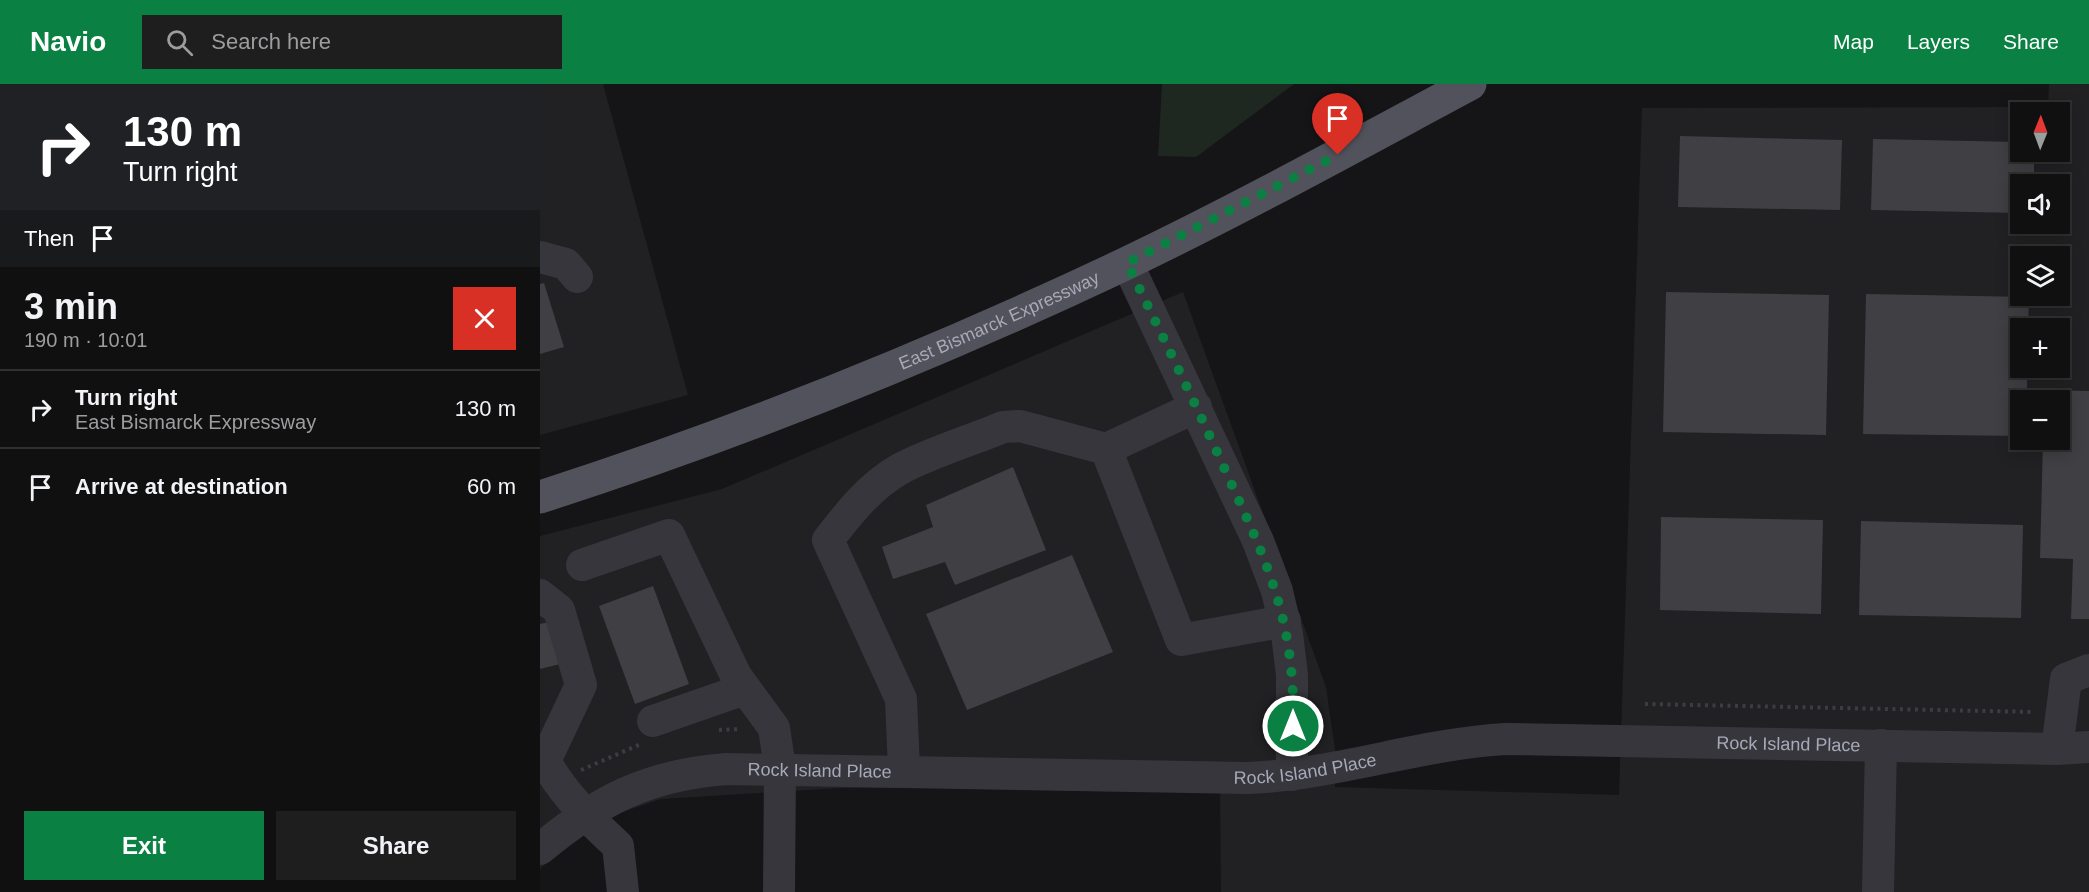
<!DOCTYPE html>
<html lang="en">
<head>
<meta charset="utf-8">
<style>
  :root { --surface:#101011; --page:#1e1e1f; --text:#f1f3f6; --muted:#9c9d9f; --line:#303031; --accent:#0b8043 }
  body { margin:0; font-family:Helvetica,sans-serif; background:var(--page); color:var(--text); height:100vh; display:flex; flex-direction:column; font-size:22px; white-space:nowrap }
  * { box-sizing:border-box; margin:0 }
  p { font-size:20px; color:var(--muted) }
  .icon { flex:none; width:33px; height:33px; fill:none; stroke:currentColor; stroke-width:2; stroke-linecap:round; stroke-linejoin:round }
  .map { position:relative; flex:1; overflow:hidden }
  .panel { display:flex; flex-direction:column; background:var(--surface); width:540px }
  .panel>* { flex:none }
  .hud { background:#202124; color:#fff; overflow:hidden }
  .needle { width:39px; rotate:1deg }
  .controls { position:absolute; left:1470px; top:18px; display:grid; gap:12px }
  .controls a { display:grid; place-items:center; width:60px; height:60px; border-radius:0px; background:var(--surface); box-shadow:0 3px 15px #0003,0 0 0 2px var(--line); font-size:30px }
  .pin { position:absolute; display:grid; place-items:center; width:51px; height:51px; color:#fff; margin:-62px -26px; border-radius:50% 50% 50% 0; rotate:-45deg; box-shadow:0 0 6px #0007 }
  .pin .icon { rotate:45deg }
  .me { position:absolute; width:66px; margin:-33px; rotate:0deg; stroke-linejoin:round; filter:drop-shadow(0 0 4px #0008) }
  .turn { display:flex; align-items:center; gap:21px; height:126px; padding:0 24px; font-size:27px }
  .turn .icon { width:78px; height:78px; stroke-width:2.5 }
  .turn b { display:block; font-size:42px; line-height:51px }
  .then { display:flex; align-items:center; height:57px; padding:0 24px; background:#0003; gap:12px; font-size:22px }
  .round { display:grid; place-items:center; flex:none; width:63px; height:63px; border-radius:0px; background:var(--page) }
  .headline { display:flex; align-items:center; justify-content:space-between; height:102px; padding:0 24px }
  h1 { font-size:36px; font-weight:800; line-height:45px }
  .cta { display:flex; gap:12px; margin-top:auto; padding:12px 24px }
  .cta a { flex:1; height:69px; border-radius:0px; background:var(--accent); color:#fff; font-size:24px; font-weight:800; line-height:69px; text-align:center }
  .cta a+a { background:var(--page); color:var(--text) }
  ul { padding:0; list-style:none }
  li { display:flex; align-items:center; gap:18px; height:78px; padding:0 24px; border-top:2px solid var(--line) }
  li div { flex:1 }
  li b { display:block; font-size:22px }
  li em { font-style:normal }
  header { display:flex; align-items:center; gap:36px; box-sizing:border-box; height:84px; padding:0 30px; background:var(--accent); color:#fff }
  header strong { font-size:28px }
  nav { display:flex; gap:33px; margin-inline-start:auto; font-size:21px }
  .search { width:420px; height:54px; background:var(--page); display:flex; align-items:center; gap:15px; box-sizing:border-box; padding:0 21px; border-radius:0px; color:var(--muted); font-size:22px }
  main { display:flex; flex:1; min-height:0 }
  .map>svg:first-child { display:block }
  .built { fill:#212124; fill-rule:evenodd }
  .green { fill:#1f2721 }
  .building { fill:#3f3f44 }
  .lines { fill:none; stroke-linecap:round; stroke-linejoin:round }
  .path { stroke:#3c3d43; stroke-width:4; stroke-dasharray:3 4.5; stroke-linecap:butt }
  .minor { stroke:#36363c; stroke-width:32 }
  .major { stroke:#51525b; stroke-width:33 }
  .route { stroke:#0b8043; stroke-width:10; stroke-dasharray:0 18 }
  .labels { text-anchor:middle; stroke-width:4.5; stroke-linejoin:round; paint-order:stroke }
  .street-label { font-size:18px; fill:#a6a9b7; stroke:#101012 }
</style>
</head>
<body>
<header>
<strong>Navio</strong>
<div class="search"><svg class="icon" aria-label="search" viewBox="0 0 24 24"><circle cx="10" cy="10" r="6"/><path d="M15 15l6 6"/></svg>Search here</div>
<nav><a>Map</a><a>Layers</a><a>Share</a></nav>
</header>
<main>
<section class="panel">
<div class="hud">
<div class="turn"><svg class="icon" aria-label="right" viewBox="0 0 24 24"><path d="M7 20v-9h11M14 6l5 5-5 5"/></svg><div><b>130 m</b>Turn right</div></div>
<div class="then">Then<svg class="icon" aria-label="arrive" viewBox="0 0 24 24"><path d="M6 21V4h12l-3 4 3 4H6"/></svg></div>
</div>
<div class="headline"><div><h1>3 min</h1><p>190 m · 10:01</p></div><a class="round" style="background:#d93025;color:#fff"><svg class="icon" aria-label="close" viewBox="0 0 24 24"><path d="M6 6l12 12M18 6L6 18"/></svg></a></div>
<ul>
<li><svg class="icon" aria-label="right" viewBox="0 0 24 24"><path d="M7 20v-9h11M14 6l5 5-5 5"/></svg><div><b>Turn right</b><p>East Bismarck Expressway</p></div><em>130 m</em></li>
<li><svg class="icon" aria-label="arrive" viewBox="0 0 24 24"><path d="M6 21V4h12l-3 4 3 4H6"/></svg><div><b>Arrive at destination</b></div><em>60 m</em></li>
</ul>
<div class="cta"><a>Exit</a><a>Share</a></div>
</section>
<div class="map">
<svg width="1549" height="808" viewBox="0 0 1549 808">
  <rect width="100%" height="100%" fill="#151517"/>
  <path class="built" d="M0,0H63L148,311L0,351Z
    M1509,0H1549V808H681L680,704H302L121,715L74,731L35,752L0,785V452L182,405L643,208L786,603L796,672L795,703L1079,711L1102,24L1508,23ZM1480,28H1520V68H1480ZM1480,100H1520V140H1480ZM1480,172H1520V212H1480ZM1480,244H1520V284H1480ZM1480,316H1520V356H1480Z"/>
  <path class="green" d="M622,0H754L656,73L618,72Z"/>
  <path class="building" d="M1140,52L1302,56L1300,126L1138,123Z
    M1333,55L1480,58V68H1494V100H1480V129L1331,126Z
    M4,199L24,263L0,270V200Z
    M1126,208L1289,211L1286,351L1123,348Z
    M1326,210L1489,213L1488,244H1480V284H1487V316H1480V352L1323,350Z
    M1504,306L1549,307V535H1531L1533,475L1500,474L1503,356H1520V316H1504Z
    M473,383L506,466L415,501L405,478L353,495L342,463L393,443L386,421Z
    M1121,433L1283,436L1281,530L1120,526Z
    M1321,437L1483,441L1481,534L1319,531Z
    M532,471L573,568L427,626L386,530Z
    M113,502L149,600L95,620L59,522Z
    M9,538L20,580L0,585V540Z"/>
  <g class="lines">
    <path class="path" d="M1105,620L1494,628
      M179,646L201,645
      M41,686L101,660"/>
    <g class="minor">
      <path d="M0,173L26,180L37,193"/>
      <path d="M587,179L718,457L737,507L747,550L752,591V691"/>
      <path d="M566,365L656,323"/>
      <path d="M42,481L129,451L196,592L234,644L240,684L239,808"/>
      <path d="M0,511L19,526L41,601L5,677"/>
      <path d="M113,637L205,605"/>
      <path d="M1517,665L1526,595L1549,586"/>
      <path d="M5,677C24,711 50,736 78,762L83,808"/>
      <path d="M364,686L361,615L288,456C309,429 330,402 360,385C392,368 430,357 463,343L480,342L566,365L641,556L745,537"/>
      <path id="s1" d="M0,765C59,716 108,691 186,685L707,694C795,691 878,660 966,655L1517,665L1549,663"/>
      <path d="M1338,808L1341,661"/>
    </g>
    <path class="major" id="s2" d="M0,413C200,349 395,270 585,180C702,124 816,61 930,0"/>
  </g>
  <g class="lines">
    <path class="route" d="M753,642C756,533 724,472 681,377C651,310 619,245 587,179L798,71"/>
  </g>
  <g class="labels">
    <g class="street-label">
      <text dy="6" stroke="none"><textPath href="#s2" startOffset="492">East Bismarck Expressway</textPath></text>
      <text dy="6" stroke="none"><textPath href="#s1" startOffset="1272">Rock Island Place</textPath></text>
      <text dy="6" stroke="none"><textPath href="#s1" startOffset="786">Rock Island Place</textPath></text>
      <text dy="6" stroke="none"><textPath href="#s1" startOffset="300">Rock Island Place</textPath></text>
    </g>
  </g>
</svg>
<div class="controls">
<a><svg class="needle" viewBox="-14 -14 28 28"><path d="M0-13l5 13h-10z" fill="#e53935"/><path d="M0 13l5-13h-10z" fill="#9c9d9f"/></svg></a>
<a><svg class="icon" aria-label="sound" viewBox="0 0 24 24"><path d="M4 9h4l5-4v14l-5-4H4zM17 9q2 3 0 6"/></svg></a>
<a><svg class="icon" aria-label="layers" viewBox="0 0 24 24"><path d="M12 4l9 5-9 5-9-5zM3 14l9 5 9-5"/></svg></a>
<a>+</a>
<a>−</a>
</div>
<div class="pin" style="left:798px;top:71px;background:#d93025"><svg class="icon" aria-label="arrive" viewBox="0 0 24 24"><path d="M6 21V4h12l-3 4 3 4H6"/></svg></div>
<svg class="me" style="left:753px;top:642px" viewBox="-20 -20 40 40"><circle r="17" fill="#0b8043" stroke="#fff" stroke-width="3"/><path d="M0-11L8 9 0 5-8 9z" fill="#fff"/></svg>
</div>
</main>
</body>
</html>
